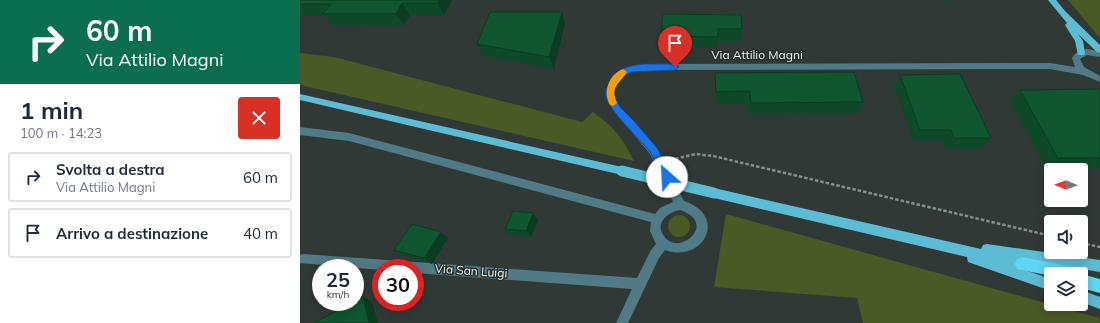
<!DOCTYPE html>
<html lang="it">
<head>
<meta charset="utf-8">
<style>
  :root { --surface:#fff; --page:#f2f2f3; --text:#1f2937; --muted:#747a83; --line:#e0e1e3 }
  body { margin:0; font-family:Mulish,sans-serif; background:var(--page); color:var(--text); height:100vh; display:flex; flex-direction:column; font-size:15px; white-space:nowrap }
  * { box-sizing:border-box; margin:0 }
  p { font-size:13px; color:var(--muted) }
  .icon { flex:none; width:22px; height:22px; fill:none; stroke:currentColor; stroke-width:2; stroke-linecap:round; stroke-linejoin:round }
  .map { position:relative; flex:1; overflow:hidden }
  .panel { display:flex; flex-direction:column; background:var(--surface); width:300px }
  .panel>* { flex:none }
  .banner { background:#0b6e4f; color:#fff; overflow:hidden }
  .needle { width:26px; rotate:271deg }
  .buttons { position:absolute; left:744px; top:163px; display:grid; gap:8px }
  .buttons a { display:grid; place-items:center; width:44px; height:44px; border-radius:4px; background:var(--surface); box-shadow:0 2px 10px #0003; font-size:20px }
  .speed { position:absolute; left:12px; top:259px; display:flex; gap:8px; font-size:20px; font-weight:700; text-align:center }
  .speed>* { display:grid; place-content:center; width:52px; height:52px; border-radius:50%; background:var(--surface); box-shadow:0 2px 10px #0003; line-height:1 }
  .speed small { font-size:10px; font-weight:400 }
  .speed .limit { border:6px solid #d22; background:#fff; color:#111 }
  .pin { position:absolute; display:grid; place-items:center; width:34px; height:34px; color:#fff; margin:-41px -17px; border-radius:50% 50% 50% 0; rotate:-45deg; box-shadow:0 0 4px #0007 }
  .pin .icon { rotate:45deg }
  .me { position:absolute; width:44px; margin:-22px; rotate:334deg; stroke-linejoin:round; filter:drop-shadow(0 0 3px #0008) }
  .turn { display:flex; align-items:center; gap:14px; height:84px; padding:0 20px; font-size:18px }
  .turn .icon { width:52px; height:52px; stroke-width:2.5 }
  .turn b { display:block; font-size:28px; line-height:34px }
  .round { display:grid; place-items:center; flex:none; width:42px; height:42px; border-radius:4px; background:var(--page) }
  .head { display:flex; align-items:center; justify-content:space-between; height:68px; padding:0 20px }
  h1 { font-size:24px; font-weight:700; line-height:30px }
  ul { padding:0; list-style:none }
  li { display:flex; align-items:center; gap:12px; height:50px; margin:0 8px 6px; padding:0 12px; border:2px solid var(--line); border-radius:4px }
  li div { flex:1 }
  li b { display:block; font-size:15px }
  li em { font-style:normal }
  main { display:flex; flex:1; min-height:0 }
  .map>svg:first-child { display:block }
  .green { fill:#495a25 }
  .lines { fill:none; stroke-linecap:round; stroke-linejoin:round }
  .path { stroke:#878d8c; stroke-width:2.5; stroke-dasharray:3.5 2; stroke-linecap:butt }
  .minor { fill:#4f7a86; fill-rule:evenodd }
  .major { fill:#5cbcd4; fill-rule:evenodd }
  .highway { fill:#5fd6f3; fill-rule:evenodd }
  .major-bridge { stroke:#5cbcd4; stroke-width:11 }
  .wall { fill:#0e4a2a }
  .shaded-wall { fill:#0b3c22 }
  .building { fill:#105631; stroke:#0b3c22 }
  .route { fill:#1a73e8; stroke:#114b97 }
  .slow { fill:#f59e0b }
  .labels { text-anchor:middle; stroke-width:3; stroke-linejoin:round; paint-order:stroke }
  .street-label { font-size:12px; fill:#eff4f3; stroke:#272f2d }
</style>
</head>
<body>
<main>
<section class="panel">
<div class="banner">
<div class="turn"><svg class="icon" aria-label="right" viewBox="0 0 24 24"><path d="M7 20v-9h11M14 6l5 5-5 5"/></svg><div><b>60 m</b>Via Attilio Magni</div></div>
</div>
<div class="head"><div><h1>1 min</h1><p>100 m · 14:23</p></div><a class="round" style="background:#d93025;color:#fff"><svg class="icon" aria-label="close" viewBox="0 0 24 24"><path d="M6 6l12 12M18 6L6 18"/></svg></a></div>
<ul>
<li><svg class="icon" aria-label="right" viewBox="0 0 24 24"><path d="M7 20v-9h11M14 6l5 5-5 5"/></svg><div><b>Svolta a destra</b><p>Via Attilio Magni</p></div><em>60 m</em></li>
<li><svg class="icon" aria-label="arrive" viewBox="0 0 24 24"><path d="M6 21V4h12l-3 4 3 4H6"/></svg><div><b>Arrivo a destinazione</b></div><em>40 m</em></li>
</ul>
</section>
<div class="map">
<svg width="800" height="323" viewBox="0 0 800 323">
  <rect width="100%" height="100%" fill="#313937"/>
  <path class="green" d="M768,0H800V38Z
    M0,53L34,57L282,122L293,112C315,128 322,137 334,161L0,85Z
    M426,214L799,318L800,323H563L557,298L414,287Z
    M368 226a11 11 0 1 1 22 0a11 11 0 1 1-22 0Z"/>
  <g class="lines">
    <path class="path" d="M370,160L396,154L413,156L751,236
      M781,243L800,247"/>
    <path class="minor" d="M787,49L800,51V57L787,55L780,59L784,67L800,76V82L783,75L750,69L344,70L332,72L322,77L314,89V96L320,107L357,148L384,201C429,216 403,264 365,250L359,258L328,323H316L332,289L115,273V268H81V270L0,263V255L3,254L337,278L351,250L356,244L350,231L351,222L49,141L0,135V127L49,133L355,214L360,208L373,202L350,154L314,111L306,96V89L316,73L327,67L344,64L750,63L775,67L772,58C775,52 781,50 787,49ZM380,210C419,223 379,258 364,236C354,223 368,212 380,210Z"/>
    <path class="major" d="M748,0H756L765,11L800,45V53L797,52L778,34L783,41L785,53L784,55H778L775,41L765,25L767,23Z
      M0,94L322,167L326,168L327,171L326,174L322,175L0,100Z
      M414,188L681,249L683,245L687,244L800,260V272L726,260L728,264L726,268L722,269L751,279V291L668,262L667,257L414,198L410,196L409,193L410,190Z
      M781,290L800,297V309L781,302Z"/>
    <path class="highway" d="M722,257L773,267L778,269L780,274H751V276L717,269L715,264L717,259Z
      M781,274L800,279V293L781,288Z"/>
    <path class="major-bridge" d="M322,171L414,193"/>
  </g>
  <path class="wall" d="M0,0H152L144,15H110L104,25L33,26L25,16H0Z
    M644,0H661L644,1Z
    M262,12L265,24L254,69L183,56L177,44Z
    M363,14L442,29L441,41H418V48H379L378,41H362L361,29Z
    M415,73L563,102L558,113L449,114L448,103H416L415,84Z
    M600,75L691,138L681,149H646L643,140L613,141L594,86Z
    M800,89V169H746L710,101L720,90Z
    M238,220L231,237L210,235L205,229Z
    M141,232L148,238L132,264L103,255L94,250Z"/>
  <path class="shaded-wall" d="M139,0H152L144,15L137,3Z
    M102,3L110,15L104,25L96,14Z
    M262,12L265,24L254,69L249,57Z
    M233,213L238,220L231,237L226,231Z
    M141,232L148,238L132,264L124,258Z
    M63,297L72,302L78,323H69Z"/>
  <path class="building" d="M0,0H139L137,3H102L96,14H23L31,4H0Z
    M190,12H262L249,57L177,44Z
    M363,14L441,15L442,29H418V37L378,36L379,30L361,29Z
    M554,72L563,102L451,103L450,91L416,92L415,73Z
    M660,74L691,138H654L651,130H620L600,75Z
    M800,89V158H758L720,90Z
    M213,211L233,213L226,231L205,229Z
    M112,224L141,232L124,258L94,250Z
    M63,297L69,323H14L54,302H55V301Z"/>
  <path class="route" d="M344,64H375L379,67L375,70L331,72L322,77L314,89V96L320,107L333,120L357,148L372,177L370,180H364C359,171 355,160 350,152C339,138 309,111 306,96C305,91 308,86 311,82C320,67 328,66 344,64Z"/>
  <path class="slow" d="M323,69L327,72C319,84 310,87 317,103L313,106L310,105C303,92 308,75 323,69Z"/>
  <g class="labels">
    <g class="street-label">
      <text x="457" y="59">Via Attilio Magni</text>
      <text transform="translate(171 271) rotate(4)" y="4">Via San Luigi</text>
    </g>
  </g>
</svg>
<div class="buttons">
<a><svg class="needle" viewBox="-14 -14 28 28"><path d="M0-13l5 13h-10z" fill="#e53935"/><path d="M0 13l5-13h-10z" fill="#747a83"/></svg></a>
<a><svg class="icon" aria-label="sound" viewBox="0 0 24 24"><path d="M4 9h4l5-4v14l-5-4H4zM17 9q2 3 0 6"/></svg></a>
<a><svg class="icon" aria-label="layers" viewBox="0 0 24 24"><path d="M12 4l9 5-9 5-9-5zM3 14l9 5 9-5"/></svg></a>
</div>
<div class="speed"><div>25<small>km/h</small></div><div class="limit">30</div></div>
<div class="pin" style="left:375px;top:67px;background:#d93025"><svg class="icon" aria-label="arrive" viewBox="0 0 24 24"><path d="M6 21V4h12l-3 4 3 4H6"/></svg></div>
<svg class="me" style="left:367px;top:177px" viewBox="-20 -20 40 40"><circle r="19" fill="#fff"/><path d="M0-13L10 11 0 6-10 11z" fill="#1a73e8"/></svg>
</div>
</main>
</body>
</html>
